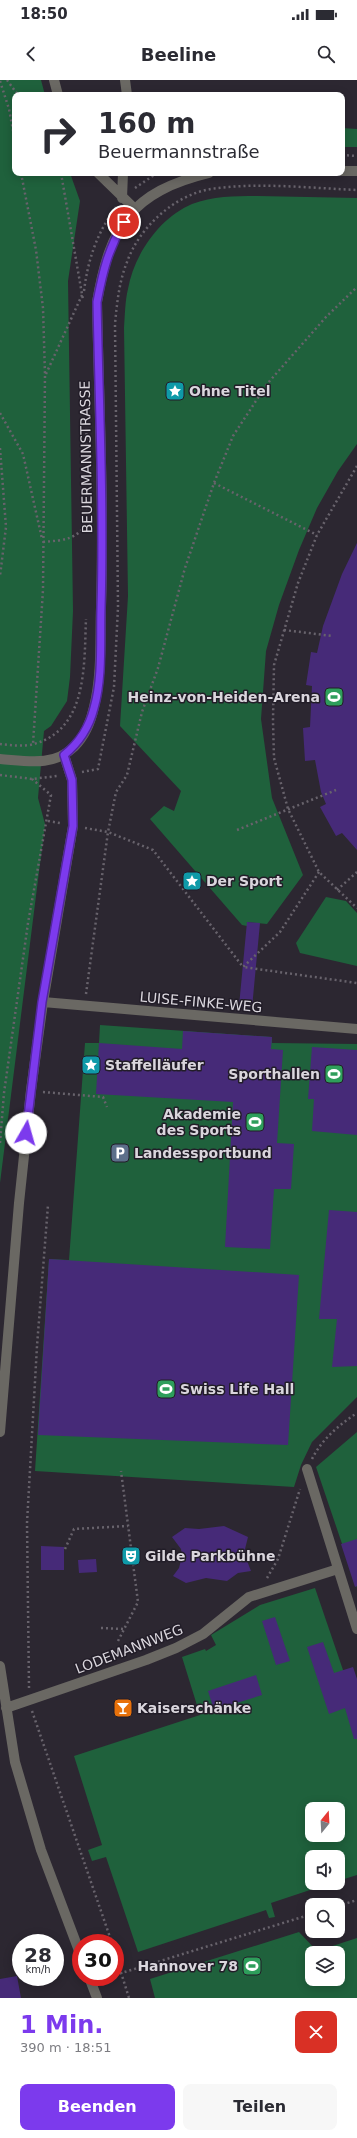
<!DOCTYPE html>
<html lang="de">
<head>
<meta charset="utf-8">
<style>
  :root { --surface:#fff; --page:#f7f7f7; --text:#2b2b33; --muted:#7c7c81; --accent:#7c3aed }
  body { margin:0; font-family:"DejaVu Sans",sans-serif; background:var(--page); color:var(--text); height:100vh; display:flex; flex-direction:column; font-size:15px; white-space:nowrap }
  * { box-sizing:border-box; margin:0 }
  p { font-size:13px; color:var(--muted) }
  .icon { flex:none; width:22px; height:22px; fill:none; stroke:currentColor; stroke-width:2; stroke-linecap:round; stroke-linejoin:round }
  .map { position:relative; height:1918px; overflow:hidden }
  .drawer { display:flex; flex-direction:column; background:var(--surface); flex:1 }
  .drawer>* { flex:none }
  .guide { position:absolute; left:12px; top:12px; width:333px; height:84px; border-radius:8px; box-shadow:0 2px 10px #0003; background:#fff; color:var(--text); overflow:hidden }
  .needle { width:26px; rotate:18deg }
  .tools { position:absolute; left:305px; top:1722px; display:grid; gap:8px }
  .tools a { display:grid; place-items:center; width:40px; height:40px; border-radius:8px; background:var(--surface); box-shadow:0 2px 10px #0003; font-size:20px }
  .speed { position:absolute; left:12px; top:1854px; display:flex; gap:8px; font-size:20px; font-weight:700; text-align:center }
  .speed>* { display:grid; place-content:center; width:52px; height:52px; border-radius:50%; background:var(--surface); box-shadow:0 2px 10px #0003; line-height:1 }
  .speed small { font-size:10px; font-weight:400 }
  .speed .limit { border:6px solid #d22; background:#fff; color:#111 }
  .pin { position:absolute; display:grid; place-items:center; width:34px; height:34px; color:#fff; margin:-17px; border:2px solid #fff; border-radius:50%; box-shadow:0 1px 4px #0007 }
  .me { position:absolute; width:44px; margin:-22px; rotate:7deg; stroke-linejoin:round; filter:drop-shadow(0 0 3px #0008) }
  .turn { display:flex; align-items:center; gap:14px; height:84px; padding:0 20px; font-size:18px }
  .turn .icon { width:52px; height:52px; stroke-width:2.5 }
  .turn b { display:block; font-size:28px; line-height:34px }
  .round { display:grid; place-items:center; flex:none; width:42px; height:42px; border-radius:8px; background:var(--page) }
  .overview { display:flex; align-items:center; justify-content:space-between; height:68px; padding:0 20px }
  h1 { font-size:24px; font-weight:800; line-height:30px; color:var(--accent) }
  .cta { display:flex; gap:8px; margin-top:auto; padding:8px 20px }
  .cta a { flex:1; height:46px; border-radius:8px; background:var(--accent); color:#fff; font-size:16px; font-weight:800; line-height:46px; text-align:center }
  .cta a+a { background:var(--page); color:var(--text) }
  .status { display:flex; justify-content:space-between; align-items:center; height:28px; padding:0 20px; background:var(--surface); direction:ltr }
  .status svg { height:11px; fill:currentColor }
  header { display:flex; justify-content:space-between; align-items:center; height:52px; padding:0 20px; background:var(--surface); font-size:18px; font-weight:800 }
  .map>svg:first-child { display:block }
  .green { fill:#1f613c; fill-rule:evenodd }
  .building { fill:#462a78 }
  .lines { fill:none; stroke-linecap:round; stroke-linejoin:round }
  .path { stroke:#68636c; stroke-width:2.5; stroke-dasharray:2 3; stroke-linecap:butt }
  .minor { stroke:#6a6863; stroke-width:10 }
  .route-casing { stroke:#51269a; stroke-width:10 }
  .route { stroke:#7c3aed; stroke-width:7 }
  .labels { text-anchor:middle; stroke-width:3; stroke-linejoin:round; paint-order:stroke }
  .poi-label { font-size:14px; font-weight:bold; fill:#dad6dd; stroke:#221d28; text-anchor:start }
  .street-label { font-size:14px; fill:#dad6dd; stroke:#221d28 }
</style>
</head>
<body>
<div class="status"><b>18:50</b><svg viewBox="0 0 49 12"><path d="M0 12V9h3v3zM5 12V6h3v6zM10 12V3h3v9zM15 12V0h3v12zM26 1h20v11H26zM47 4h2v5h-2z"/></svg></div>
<header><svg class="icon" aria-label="back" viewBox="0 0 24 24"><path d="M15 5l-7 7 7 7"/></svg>Beeline<svg class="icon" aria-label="search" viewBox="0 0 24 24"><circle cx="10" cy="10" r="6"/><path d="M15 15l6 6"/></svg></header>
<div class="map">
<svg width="357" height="1918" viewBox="0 0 357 1918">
  <rect width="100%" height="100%" fill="#2c2731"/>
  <path class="green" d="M0,0H41L45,15H15V93H70L80,121L68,201L73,531L70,597L67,621L51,646L44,651L38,718L45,744L0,1103Z
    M342,48L357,49V67H342Z
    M258,116L357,118V364L338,391L317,428L299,470L279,525L266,571L261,639L272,718L303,795L267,844L247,842V846L242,845L150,739L164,726L174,731L181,711L120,646L128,516L124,248C125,235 125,221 128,209C134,175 159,138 192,124C213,116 236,116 258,116Z
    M326,817L346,821L357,833V886L300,873L296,863Z
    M100,945L272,957V963L357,964V1317L312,1362L301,1385L294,1407L35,1391L49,1179L69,1180L85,963H99Z
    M357,1352V1508L316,1387Z
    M315,1508L343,1590L357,1599V1795L338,1801V1777H312V1803H331L271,1823L275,1837L269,1838L266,1830L138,1872L106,1777L92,1781L88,1770L102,1765L74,1676L200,1635L182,1577L205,1569L206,1571L216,1565L211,1555L260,1525ZM312,1729H338V1755H312Z
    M299,1852L317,1871L357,1858V1918H155L150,1899ZM312,1873H338V1899H312Z"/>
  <path class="building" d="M357,463V770L342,753L336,756L320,727L326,724L321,712L315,680L305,681L303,648L310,647L312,606L306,605L311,572L317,573L323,546L342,494Z
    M247,842L260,843L252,928L239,926Z
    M183,951L272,957L271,969L283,970L277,1063L294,1064L291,1109H274L270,1169L225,1167L233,1022L96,1014L99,963L182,969Z
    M312,967L357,970V1055L312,1051L314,1019H308Z
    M329,1130L357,1132V1286L332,1287L337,1239H319Z
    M49,1179L299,1195L288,1365L38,1355Z
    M224,1446L248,1457L244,1473L251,1491L238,1493L227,1501L206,1498L186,1503L173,1496L179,1488L182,1476L181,1469L172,1457L185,1448L199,1449Z
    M357,1459V1506L355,1507L341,1464Z
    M41,1466L64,1467V1490H41Z
    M96,1479L97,1492L79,1493L78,1480Z
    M275,1537L290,1581L276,1585L262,1541Z
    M323,1562L334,1593L353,1587L357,1599V1659H354L345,1628L329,1634L307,1567Z
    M256,1595L262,1615L214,1630L208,1611Z
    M17,1896L21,1918H0V1899Z"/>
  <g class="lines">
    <path class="path" d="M7,0L18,15
      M0,1L9,29L15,61
      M342,75L357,76
      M21,93L36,170L43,228L45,295L43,510L33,664
      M61,93L83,220
      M135,108L157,93
      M84,211C88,179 97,153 116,127
      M46,294L82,215
      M0,333L23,374L42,459
      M86,333L87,382
      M0,368L6,447L0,496
      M357,386L317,455L298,503L274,585L273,641L274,678L288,729L319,792L357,828
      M214,403L317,455
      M43,462C65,460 77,460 89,440
      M284,550L332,556
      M0,664C10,665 24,667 34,664C88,649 84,584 86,539
      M82,692L98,689L114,607L118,527L115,244C117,223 119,202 127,182C139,148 174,115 211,109C258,102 309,108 357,110
      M0,695L32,699L57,696
      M48,741L60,743
      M85,748L108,752L153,770L243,887
      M237,750L336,710
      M319,792L280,852L243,887L357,903
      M337,810L357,792
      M86,914L108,752L116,712L127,695L142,632L158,588L185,488L214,403L233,356L267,304L326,237L357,207
      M43,1012L103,1017L107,1027
      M0,1063L4,1013L28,843L51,715L32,699
      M312,1379C322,1359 339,1345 357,1333
      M65,1469L74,1449L128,1446
      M267,1498L278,1479L300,1409
      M101,1548L124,1549
      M118,1561L138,1522L121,1391
      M29,1608L27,1443L37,1266L48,1125
      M32,1631L112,1863
      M338,1826L357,1820
      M115,1873L129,1918
      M115,1895L312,1834"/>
    <path class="minor" d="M54,0L58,15
      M125,0L127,15
      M342,91H357
      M98,93L135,129
      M122,118L123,93
      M0,679C27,681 53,687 74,667C85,656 91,641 94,627C102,595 100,560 101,527C104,426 99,324 97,222C110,146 131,112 209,93
      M43,922L357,949
      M0,1352L19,1123L31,1010L43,922L73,746L72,700L64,675
      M307,1389L357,1549
      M0,1586L15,1682L41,1770L81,1876
      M6,1628L146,1580L176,1568L203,1554L249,1517L338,1489
      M89,1897L97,1918"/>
  </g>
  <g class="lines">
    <defs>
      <path id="route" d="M26,1053L42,922L73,746L72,700L64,675C80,662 89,648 94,628C103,597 100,560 101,528C104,426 99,324 97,222C103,191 108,170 124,142"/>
    </defs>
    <use href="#route" class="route-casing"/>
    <use href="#route" class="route"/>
  </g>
  <defs>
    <symbol id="sight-square" viewBox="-11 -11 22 22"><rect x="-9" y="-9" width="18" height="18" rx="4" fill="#0f9aa8" stroke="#221d28"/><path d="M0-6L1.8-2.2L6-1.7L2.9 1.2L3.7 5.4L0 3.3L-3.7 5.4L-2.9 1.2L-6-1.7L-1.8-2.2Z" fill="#fff"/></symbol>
    <symbol id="stadium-square" viewBox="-11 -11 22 22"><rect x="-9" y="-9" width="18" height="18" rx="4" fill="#2e9e5b" stroke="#221d28"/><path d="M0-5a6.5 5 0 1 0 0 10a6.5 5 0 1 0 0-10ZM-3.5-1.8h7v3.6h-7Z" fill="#fff"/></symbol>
    <symbol id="parking-square" viewBox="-11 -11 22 22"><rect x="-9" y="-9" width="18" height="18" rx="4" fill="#5c6f8a" stroke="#221d28"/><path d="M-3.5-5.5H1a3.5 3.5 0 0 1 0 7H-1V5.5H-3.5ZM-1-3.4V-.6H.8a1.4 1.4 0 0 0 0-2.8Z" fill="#fff"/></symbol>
    <symbol id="theatre-square" viewBox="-11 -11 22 22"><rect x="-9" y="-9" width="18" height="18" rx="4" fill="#0f9aa8" stroke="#221d28"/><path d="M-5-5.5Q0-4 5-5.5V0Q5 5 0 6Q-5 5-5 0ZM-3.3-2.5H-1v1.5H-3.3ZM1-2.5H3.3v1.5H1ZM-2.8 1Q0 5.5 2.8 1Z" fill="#fff"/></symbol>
    <symbol id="bar-square" viewBox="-11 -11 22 22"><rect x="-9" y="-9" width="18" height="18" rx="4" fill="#e8710a" stroke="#221d28"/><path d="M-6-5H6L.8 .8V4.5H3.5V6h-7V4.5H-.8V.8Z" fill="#fff"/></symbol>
  </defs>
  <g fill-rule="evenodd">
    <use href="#sight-square" x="164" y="300" width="22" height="22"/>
    <use href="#stadium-square" x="323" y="606" width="22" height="22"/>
    <use href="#sight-square" x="181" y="790" width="22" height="22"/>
    <use href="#sight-square" x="80" y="974" width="22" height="22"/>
    <use href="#stadium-square" x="323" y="983" width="22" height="22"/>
    <use href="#stadium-square" x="244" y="1031" width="22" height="22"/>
    <use href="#parking-square" x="109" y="1062" width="22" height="22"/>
    <use href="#stadium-square" x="155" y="1298" width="22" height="22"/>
    <use href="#theatre-square" x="120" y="1465" width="22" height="22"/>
    <use href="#bar-square" x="112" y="1617" width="22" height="22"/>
    <use href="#stadium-square" x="241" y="1875" width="22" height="22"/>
  </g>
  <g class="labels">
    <g class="poi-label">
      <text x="189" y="316">Ohne Titel</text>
      <text x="320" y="622" text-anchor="end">Heinz-von-Heiden-Arena</text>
      <text x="206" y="806">Der Sport</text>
      <text x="105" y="990">Staffelläufer</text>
      <text x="320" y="999" text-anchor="end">Sporthallen</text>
      <text x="241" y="1039" text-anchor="end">Akademie<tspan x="241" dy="16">des Sports</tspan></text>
      <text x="134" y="1078">Landessportbund</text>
      <text x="180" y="1314">Swiss Life Hall</text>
      <text x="145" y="1481">Gilde Parkbühne</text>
      <text x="137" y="1633">Kaiserschänke</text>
      <text x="238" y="1891" text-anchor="end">Hannover 78</text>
    </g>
    <g class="street-label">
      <text transform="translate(86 377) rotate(-91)" y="5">BEUERMANNSTRASSE</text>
      <text transform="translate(201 922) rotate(5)" y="5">LUISE-FINKE-WEG</text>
      <text transform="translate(129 1569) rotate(-21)" y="5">LODEMANNWEG</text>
    </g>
  </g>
</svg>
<div class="tools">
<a><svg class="needle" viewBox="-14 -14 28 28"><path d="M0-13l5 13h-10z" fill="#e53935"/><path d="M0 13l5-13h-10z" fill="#7c7c81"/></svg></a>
<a><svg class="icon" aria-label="sound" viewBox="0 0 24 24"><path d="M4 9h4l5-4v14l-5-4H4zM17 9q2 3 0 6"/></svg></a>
<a><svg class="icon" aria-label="search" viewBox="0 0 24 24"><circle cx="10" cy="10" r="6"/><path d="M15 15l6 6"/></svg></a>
<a><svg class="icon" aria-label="layers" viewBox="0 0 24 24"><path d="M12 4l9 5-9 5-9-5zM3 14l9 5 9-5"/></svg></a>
</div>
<div class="speed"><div>28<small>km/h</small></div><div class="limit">30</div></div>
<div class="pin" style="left:124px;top:142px;background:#d93025"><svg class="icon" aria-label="arrive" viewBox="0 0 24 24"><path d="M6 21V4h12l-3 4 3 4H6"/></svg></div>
<svg class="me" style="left:26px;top:1053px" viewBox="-20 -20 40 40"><circle r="19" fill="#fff"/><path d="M0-13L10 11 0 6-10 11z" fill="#7c3aed"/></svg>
<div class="guide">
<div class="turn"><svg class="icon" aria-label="right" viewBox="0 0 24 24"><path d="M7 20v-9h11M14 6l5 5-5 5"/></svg><div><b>160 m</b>Beuermannstraße</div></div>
</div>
</div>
<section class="drawer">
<div class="overview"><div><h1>1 Min.</h1><p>390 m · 18:51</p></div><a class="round" style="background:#d93025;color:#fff"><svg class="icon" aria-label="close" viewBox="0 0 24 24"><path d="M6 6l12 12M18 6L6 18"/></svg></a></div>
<div class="cta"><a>Beenden</a><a>Teilen</a></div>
</section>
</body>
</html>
